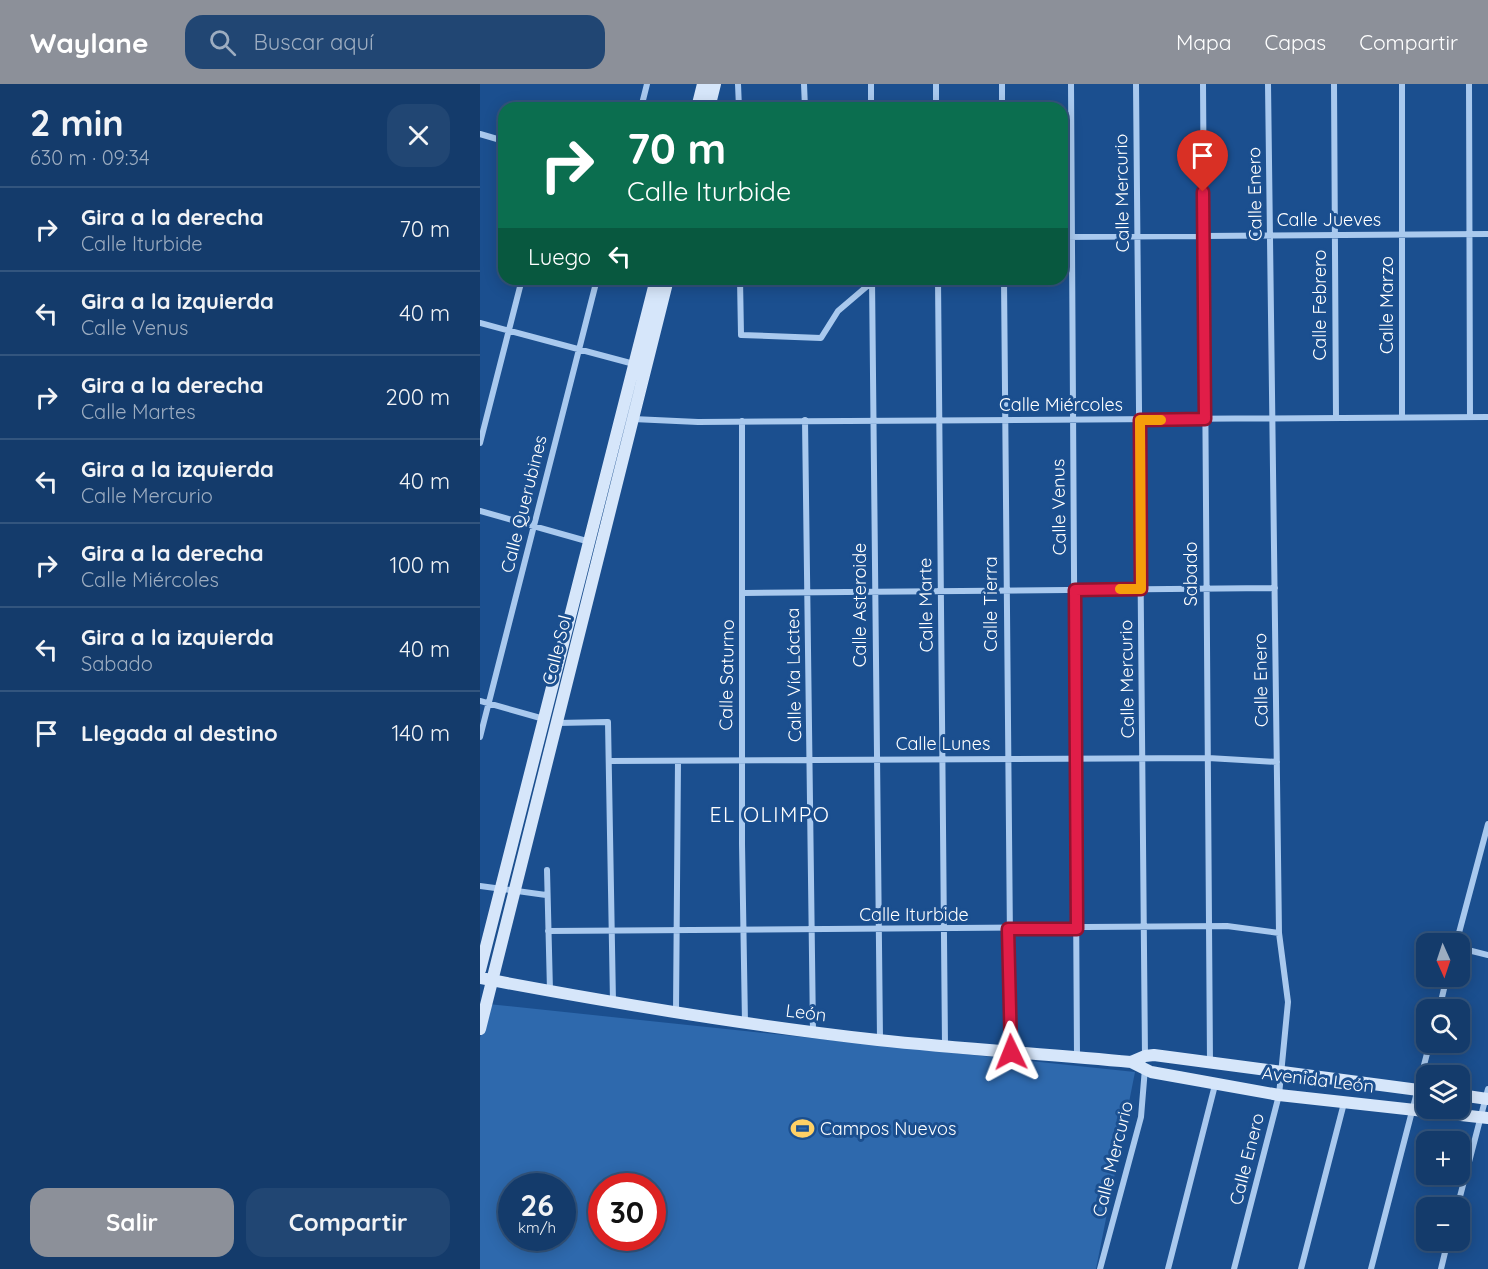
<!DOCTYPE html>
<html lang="es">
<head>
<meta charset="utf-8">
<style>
  :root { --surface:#143b6b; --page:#214673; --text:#f1f3f6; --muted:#9dadc1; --line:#33557e; --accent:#8c9099 }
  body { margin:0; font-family:Quicksand,sans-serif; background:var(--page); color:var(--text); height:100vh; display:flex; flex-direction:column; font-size:22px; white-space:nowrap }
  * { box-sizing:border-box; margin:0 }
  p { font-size:20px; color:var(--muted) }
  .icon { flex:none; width:33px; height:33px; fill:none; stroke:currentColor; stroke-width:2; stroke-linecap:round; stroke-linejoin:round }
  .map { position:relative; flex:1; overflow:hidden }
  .panel { display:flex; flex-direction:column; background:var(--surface); width:480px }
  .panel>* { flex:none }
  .banner { position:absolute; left:18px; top:18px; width:570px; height:183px; border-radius:18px; box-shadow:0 3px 15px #0003,0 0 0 2px var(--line); background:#0b6e4f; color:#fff; overflow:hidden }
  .needle { width:39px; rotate:177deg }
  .buttons { position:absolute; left:936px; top:849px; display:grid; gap:12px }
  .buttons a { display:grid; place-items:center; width:54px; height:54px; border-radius:12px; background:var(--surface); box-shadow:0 3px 15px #0003,0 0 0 2px var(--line); font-size:30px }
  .speed { position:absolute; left:18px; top:1089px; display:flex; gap:12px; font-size:30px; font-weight:700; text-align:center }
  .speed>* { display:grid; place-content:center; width:78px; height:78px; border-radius:50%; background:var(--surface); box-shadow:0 3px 15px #0003,0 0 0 2px var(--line); line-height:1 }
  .speed small { font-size:15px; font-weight:400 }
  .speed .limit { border:9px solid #d22; background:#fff; color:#111 }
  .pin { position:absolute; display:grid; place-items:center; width:51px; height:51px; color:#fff; margin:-62px -26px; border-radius:50% 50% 50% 0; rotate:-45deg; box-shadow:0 0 6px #0007 }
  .pin .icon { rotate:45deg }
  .me { position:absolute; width:66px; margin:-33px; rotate:358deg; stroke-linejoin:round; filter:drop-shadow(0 0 4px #0008) }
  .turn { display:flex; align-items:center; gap:21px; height:126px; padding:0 30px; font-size:27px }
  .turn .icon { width:78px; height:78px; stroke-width:2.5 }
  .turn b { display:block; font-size:42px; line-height:51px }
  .then { display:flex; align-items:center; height:57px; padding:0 30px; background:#0003; gap:12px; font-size:22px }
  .round { display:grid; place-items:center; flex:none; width:63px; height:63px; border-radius:18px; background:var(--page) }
  .overview { display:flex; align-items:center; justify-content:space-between; height:102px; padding:0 30px }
  h1 { font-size:36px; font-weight:800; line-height:45px }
  .button { display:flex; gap:12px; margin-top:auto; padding:12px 30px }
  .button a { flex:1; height:69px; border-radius:18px; background:var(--accent); color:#fff; font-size:24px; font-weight:800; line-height:69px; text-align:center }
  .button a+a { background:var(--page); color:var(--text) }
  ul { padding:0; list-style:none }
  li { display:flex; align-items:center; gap:18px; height:84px; padding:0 30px; border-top:2px solid var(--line) }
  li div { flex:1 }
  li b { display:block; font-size:22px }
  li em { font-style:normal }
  header { display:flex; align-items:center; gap:36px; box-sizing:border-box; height:84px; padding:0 30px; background:var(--accent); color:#fff }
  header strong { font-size:28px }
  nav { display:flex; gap:33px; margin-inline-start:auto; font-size:21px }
  .search { width:420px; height:54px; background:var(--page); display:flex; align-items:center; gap:15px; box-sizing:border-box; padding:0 21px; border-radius:18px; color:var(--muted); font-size:22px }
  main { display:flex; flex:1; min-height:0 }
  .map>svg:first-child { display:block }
  .green { fill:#2e69ad; fill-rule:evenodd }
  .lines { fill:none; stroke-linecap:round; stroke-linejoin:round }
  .street { stroke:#a9c9ee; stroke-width:6 }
  .secondary { stroke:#d6e6fa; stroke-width:12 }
  .route-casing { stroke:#92132f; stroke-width:15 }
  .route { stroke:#e11d48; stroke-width:10 }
  .slow { stroke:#f59e0b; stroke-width:10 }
  .labels { text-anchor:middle; stroke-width:6; stroke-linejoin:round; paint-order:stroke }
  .street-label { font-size:18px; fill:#fff; stroke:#1b4f8f }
  .poi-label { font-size:18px; fill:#fff; stroke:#1b4f8f; text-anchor:start }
  .quarter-label { font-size:21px; letter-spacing:1.5px; fill:#fff; stroke:#1b4f8f }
</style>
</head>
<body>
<header>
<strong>Waylane</strong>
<div class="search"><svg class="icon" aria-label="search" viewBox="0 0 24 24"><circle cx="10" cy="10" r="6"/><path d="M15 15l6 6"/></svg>Buscar aquí</div>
<nav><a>Mapa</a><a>Capas</a><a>Compartir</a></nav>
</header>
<main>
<section class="panel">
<div class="overview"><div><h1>2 min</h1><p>630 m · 09:34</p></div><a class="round"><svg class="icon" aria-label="close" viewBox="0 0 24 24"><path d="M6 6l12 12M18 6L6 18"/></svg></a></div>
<ul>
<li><svg class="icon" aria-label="right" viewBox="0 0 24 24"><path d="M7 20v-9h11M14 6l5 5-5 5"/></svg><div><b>Gira a la derecha</b><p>Calle Iturbide</p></div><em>70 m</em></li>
<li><svg class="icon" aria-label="left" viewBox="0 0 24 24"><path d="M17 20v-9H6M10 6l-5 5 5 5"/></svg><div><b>Gira a la izquierda</b><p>Calle Venus</p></div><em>40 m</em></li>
<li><svg class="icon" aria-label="right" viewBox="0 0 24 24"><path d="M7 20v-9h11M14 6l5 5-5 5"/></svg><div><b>Gira a la derecha</b><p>Calle Martes</p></div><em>200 m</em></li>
<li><svg class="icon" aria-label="left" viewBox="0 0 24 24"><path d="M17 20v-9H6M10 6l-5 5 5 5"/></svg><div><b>Gira a la izquierda</b><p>Calle Mercurio</p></div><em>40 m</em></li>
<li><svg class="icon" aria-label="right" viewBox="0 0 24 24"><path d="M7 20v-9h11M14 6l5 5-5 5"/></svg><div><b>Gira a la derecha</b><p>Calle Miércoles</p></div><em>100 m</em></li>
<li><svg class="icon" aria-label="left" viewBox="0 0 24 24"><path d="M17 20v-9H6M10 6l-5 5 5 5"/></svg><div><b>Gira a la izquierda</b><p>Sabado</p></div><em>40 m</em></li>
<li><svg class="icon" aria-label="arrive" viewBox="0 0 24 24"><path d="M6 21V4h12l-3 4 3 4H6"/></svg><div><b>Llegada al destino</b></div><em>140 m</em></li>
</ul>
<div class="button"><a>Salir</a><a>Compartir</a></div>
</section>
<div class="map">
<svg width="1008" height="1185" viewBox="0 0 1008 1185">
  <rect width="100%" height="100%" fill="#1b4f8f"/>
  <path class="green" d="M8,920L655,988L616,1185H0V954ZM32,1102H82V1154H32ZM122,1102H172V1154H122Z"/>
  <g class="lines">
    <path class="street" d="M258,0L259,24
      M324,0L325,24
      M391,0V24
      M456,0V24
      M522,0V24
      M591,0L597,973
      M656,0L665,974
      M723,0L730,980
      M854,0L856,334
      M922,0V333
      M989,0L990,333
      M161,24L167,0
      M0,50L24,57
      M582,153L1008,150
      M260,195L261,251L341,254L358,227L392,198
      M392,195L400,956
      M458,195L465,962
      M524,195L531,968
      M0,239L154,280
      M153,335L218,338L1008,333
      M325,336L333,948
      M262,337V760L265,939
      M0,359L42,195
      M0,427L110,458
      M263,509L795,504
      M0,617L64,635
      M77,639L128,638L133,918
      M0,653L117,195
      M129,677L728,674L797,678
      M67,786L70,907
      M0,802L66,811
      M68,847L747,842L799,849
      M976,860L1008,740
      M980,864L1008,871
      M959,926L967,892
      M196,929L198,677
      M977,1124L1008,1005
      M620,1185L661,1033L665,984
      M688,1185L735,1001
      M754,1185L799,1011L808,918L799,849L788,0
      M821,1185L864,1019
      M891,1185L950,958
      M961,1185L968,1156"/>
    <path class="secondary" d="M217,24L223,0
      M229,24L235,0
      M0,886L176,195
      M0,894C132,919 265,941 398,956C483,965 567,970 651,978L671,988L799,1011L1008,1034
      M0,945L188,195
      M651,978L665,972L674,971L946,1007
      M980,1011L1008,1015"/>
  </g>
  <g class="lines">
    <defs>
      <path id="route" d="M531,968L528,845H597L595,506L661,505L660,336L725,335L723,108"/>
    </defs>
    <use href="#route" class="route-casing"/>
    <use href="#route" class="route"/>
    <path class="slow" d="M640,505H661L660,336H681"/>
  </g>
  <defs>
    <symbol id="stadium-bare" viewBox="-9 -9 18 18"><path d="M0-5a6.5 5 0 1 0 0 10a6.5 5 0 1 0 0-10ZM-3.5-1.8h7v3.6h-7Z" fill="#ffd166" stroke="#1b4f8f" stroke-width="2.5" paint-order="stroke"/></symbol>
  </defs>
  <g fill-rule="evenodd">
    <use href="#stadium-bare" x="306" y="1028" width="33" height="33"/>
  </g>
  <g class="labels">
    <g class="street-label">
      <text transform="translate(642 109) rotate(-91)" y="6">Calle Mercurio</text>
      <text transform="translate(775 110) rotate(-91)" y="6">Calle Enero</text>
      <text x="849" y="142">Calle Jueves</text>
      <text transform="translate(840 221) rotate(-90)" y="6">Calle Febrero</text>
      <text transform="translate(907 221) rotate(-90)" y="6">Calle Marzo</text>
      <text x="581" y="327">Calle Miércoles</text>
      <text transform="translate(44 420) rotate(-76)" y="6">Calle Querubines</text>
      <text transform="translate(579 423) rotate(-91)" y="6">Calle Venus</text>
      <text transform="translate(711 490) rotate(-90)" y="6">Sabado</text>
      <text transform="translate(511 520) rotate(-90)" y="6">Calle Tierra</text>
      <text transform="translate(380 521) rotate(-90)" y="6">Calle Asteroide</text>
      <text transform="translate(446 521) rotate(-91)" y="6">Calle Marte</text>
      <text transform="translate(77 566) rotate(-76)" y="6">Calle Sol</text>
      <text transform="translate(247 591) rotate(-89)" y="6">Calle Saturno</text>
      <text transform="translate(314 591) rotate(-91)" y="6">Calle Vía Láctea</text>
      <text transform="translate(647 595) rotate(-91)" y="6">Calle Mercurio</text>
      <text transform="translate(781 596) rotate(-91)" y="6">Calle Enero</text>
      <text x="463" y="666">Calle Lunes</text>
      <text x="434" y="837">Calle Iturbide</text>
      <text transform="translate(326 929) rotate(7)" y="6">León</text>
      <text transform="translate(838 996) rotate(7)" y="6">Avenida León</text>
      <text transform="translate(633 1075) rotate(-76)" y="6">Calle Mercurio</text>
      <text transform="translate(767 1075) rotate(-76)" y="6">Calle Enero</text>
    </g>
    <g class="poi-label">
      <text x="340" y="1051">Campos Nuevos</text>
    </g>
    <g class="quarter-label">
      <text x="290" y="738">EL OLIMPO</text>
    </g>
  </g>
</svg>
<div class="buttons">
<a><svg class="needle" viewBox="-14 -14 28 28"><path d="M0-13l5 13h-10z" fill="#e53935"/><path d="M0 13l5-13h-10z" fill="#9dadc1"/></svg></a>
<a><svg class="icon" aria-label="search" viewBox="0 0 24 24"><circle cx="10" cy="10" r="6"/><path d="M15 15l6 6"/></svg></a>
<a><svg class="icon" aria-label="layers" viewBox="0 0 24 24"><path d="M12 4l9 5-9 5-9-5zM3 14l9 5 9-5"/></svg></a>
<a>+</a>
<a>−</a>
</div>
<div class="speed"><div>26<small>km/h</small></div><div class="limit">30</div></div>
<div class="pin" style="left:723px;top:108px;background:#d93025"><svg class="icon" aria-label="arrive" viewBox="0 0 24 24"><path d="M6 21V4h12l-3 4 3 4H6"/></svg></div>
<svg class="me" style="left:531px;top:968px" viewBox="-20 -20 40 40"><path d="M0-17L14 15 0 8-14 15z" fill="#e11d48" stroke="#fff" stroke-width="4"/></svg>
<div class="banner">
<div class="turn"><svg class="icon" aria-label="right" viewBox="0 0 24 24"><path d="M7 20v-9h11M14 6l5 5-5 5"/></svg><div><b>70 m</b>Calle Iturbide</div></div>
<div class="then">Luego<svg class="icon" aria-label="left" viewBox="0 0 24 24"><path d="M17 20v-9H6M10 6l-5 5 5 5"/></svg></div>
</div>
</div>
</main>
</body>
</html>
